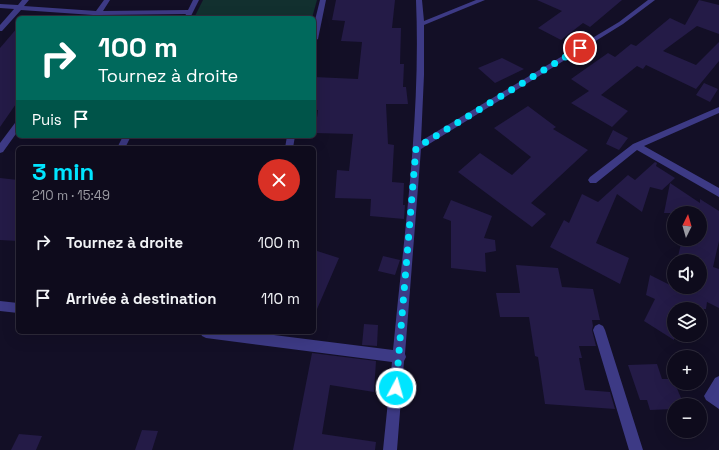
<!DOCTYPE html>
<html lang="fr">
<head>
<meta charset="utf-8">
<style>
  :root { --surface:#0e0b1c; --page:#1c1929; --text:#f1f3f6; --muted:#9b9ba3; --line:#2e2b3b; --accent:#00e5ff }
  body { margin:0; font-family:"Space Grotesk",sans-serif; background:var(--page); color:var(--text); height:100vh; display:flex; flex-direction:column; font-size:15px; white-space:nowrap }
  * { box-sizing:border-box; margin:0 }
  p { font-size:13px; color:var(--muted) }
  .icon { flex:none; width:22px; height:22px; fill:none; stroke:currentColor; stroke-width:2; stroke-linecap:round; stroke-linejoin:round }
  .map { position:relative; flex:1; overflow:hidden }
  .details { position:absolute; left:16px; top:146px; width:300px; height:188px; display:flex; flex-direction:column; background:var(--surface); border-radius:6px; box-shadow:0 4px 16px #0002,0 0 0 1px var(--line) }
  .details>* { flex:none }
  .guide { position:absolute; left:16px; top:16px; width:300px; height:122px; border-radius:6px; box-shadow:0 4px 16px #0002,0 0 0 1px var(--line); background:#00695c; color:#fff; overflow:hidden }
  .needle { width:26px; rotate:5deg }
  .controls { position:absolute; left:667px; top:206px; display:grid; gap:8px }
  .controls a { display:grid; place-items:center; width:40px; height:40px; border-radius:50%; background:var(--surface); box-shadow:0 4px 16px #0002,0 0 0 1px var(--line); font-size:20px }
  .pin { position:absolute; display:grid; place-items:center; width:34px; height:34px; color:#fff; margin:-17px; border:2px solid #fff; border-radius:50%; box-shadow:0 1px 4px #0007 }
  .me { position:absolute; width:44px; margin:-22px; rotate:6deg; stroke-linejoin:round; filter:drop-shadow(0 0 3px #0008) }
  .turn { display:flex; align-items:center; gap:14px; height:84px; padding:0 16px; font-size:18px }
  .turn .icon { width:52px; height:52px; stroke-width:2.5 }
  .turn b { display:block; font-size:28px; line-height:34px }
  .then { display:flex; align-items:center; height:38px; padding:0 16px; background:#0003; gap:8px; font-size:15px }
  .round { display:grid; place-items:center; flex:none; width:42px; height:42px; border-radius:21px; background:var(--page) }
  .headline { display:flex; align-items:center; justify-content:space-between; height:68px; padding:0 16px }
  h1 { font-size:24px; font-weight:700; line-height:30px; color:var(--accent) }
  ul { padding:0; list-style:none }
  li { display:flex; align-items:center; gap:12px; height:56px; padding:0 16px }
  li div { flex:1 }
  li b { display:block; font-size:15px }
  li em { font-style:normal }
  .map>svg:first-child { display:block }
  .green { fill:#12302f }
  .building { fill:#241b47 }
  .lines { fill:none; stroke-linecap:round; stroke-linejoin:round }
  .street { fill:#3d3a85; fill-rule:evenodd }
  .route { stroke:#00e5ff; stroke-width:7; stroke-dasharray:0 12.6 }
</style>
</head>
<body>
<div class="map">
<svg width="719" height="450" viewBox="0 0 719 450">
  <rect width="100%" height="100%" fill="#130f26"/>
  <path class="green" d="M203,0H317L312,18H194Z"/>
  <path class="building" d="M336,0H395L392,28H401L400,64H404L403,87H406L408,104H386L388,144L394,145L392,182L404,183L403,205H405L404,219L370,216L371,199L335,198L337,170L349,171L353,134L315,133L318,110H314V77L358,79L362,42L341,41L345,21L332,20Z
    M537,0H622L590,27L583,23L561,40L538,28L562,11Z
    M699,0L719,5V34L697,26L663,51L696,65L719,42V61L696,89L646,65L643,69L637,66L601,95L628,111L612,127L571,103L589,91L571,79L608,53L615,57L631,44L636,46L670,18L685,25Z
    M18,27V101L0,127V48Z
    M502,58L524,69L495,83L478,68Z
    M704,83L718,89L710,102L696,95Z
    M528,106L556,127L553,129L588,150L531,203L546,214L532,227L458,172L480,153L512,175L531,157L494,128Z
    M613,130L628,138L619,150L606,144Z
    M655,162L657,163L656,166L675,178L662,190L650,187L642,212L617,194L596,243L629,258L620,284L550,247L564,220L569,223L582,194L598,202L628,175L635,180Z
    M0,178L18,180V241L0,240Z
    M670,183L700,203V199L719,211V241L713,267L719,269V308L707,302L706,309H674V340L644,321L655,299L646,295L650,275L674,287H700V261H677L682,239H700V213H664Z
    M451,200L492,216L484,238L495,240L496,251L485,253L486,272L451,268V221L443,218Z
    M314,250L339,258L314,316Z
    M383,256L400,260L395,275L378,271Z
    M516,265L558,268L562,287L593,289L600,320H592L593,326L592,330L596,346H579L582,358H579L585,390L610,392L615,409L545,404L538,357L535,356L529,317H500L496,293H520Z
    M364,324L378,325L377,346L362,345Z
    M312,353L376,361L374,392L330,385L322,434L376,442L375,450H293Z
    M657,364L662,379H673L684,405H674V409L650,410L647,400H640L628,365Z
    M142,430L158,431L152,450H135Z
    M19,434L42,436L36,450H11Z"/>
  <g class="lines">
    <path class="street" d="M22,0H29L24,6L96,11L104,0H110L103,11L188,10L193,0H199L190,18H184L186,14L100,15L96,18L94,17L93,15L21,10L2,31H0V25L14,9L0,8V4L18,5Z
      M320,0H326L318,39L314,41V24Z
      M416,0H422L424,21L476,0H485L424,25V75L421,141L619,22L648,0H655L623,24L421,149L405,354L406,357L404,361L397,450H383L392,362L206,338L202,336L200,332H251L393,350C404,234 421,117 416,0Z
      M719,107V113L644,146L719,188V197L637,150L596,183H590L588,180L590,177L633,144Z
      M18,122V131L3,152L0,153V143L15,123Z
      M123,136H131L125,148H117Z
      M287,136H295L293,148H285Z
      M0,301L18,303V313L0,311Z
      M599,324L603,326L605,330L643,450H629L593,330L595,326Z
      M719,376V409L706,400L704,396L715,378Z"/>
  </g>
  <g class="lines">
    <path class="route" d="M396,388L416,148L580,48"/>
  </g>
</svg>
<div class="controls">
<a><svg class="needle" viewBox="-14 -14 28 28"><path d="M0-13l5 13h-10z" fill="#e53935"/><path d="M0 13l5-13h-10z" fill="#9b9ba3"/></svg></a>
<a><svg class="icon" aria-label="sound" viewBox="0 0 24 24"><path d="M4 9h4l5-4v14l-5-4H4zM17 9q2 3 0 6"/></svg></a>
<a><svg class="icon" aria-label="layers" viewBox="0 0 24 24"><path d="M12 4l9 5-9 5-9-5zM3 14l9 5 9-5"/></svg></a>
<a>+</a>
<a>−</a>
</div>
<div class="pin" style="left:580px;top:48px;background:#d93025"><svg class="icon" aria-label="arrive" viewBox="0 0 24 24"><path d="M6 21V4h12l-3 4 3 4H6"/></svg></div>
<svg class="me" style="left:396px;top:388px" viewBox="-20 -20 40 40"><circle r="17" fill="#00e5ff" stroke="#fff" stroke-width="3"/><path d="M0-11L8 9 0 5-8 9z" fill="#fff"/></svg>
<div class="guide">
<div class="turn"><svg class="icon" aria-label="right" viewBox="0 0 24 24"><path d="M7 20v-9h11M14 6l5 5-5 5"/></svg><div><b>100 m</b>Tournez à droite</div></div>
<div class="then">Puis<svg class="icon" aria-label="arrive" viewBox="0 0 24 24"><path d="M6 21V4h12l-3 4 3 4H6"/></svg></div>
</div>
<section class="details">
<div class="headline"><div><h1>3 min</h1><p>210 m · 15:49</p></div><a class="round" style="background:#d93025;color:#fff"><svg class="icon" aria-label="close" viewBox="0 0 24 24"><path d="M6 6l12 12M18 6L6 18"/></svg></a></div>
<ul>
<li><svg class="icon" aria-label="right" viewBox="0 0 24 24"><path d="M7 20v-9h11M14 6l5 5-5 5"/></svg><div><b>Tournez à droite</b></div><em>100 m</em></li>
<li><svg class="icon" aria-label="arrive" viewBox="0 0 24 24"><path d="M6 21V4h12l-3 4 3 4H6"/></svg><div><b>Arrivée à destination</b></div><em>110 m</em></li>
</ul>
</section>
</div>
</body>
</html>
